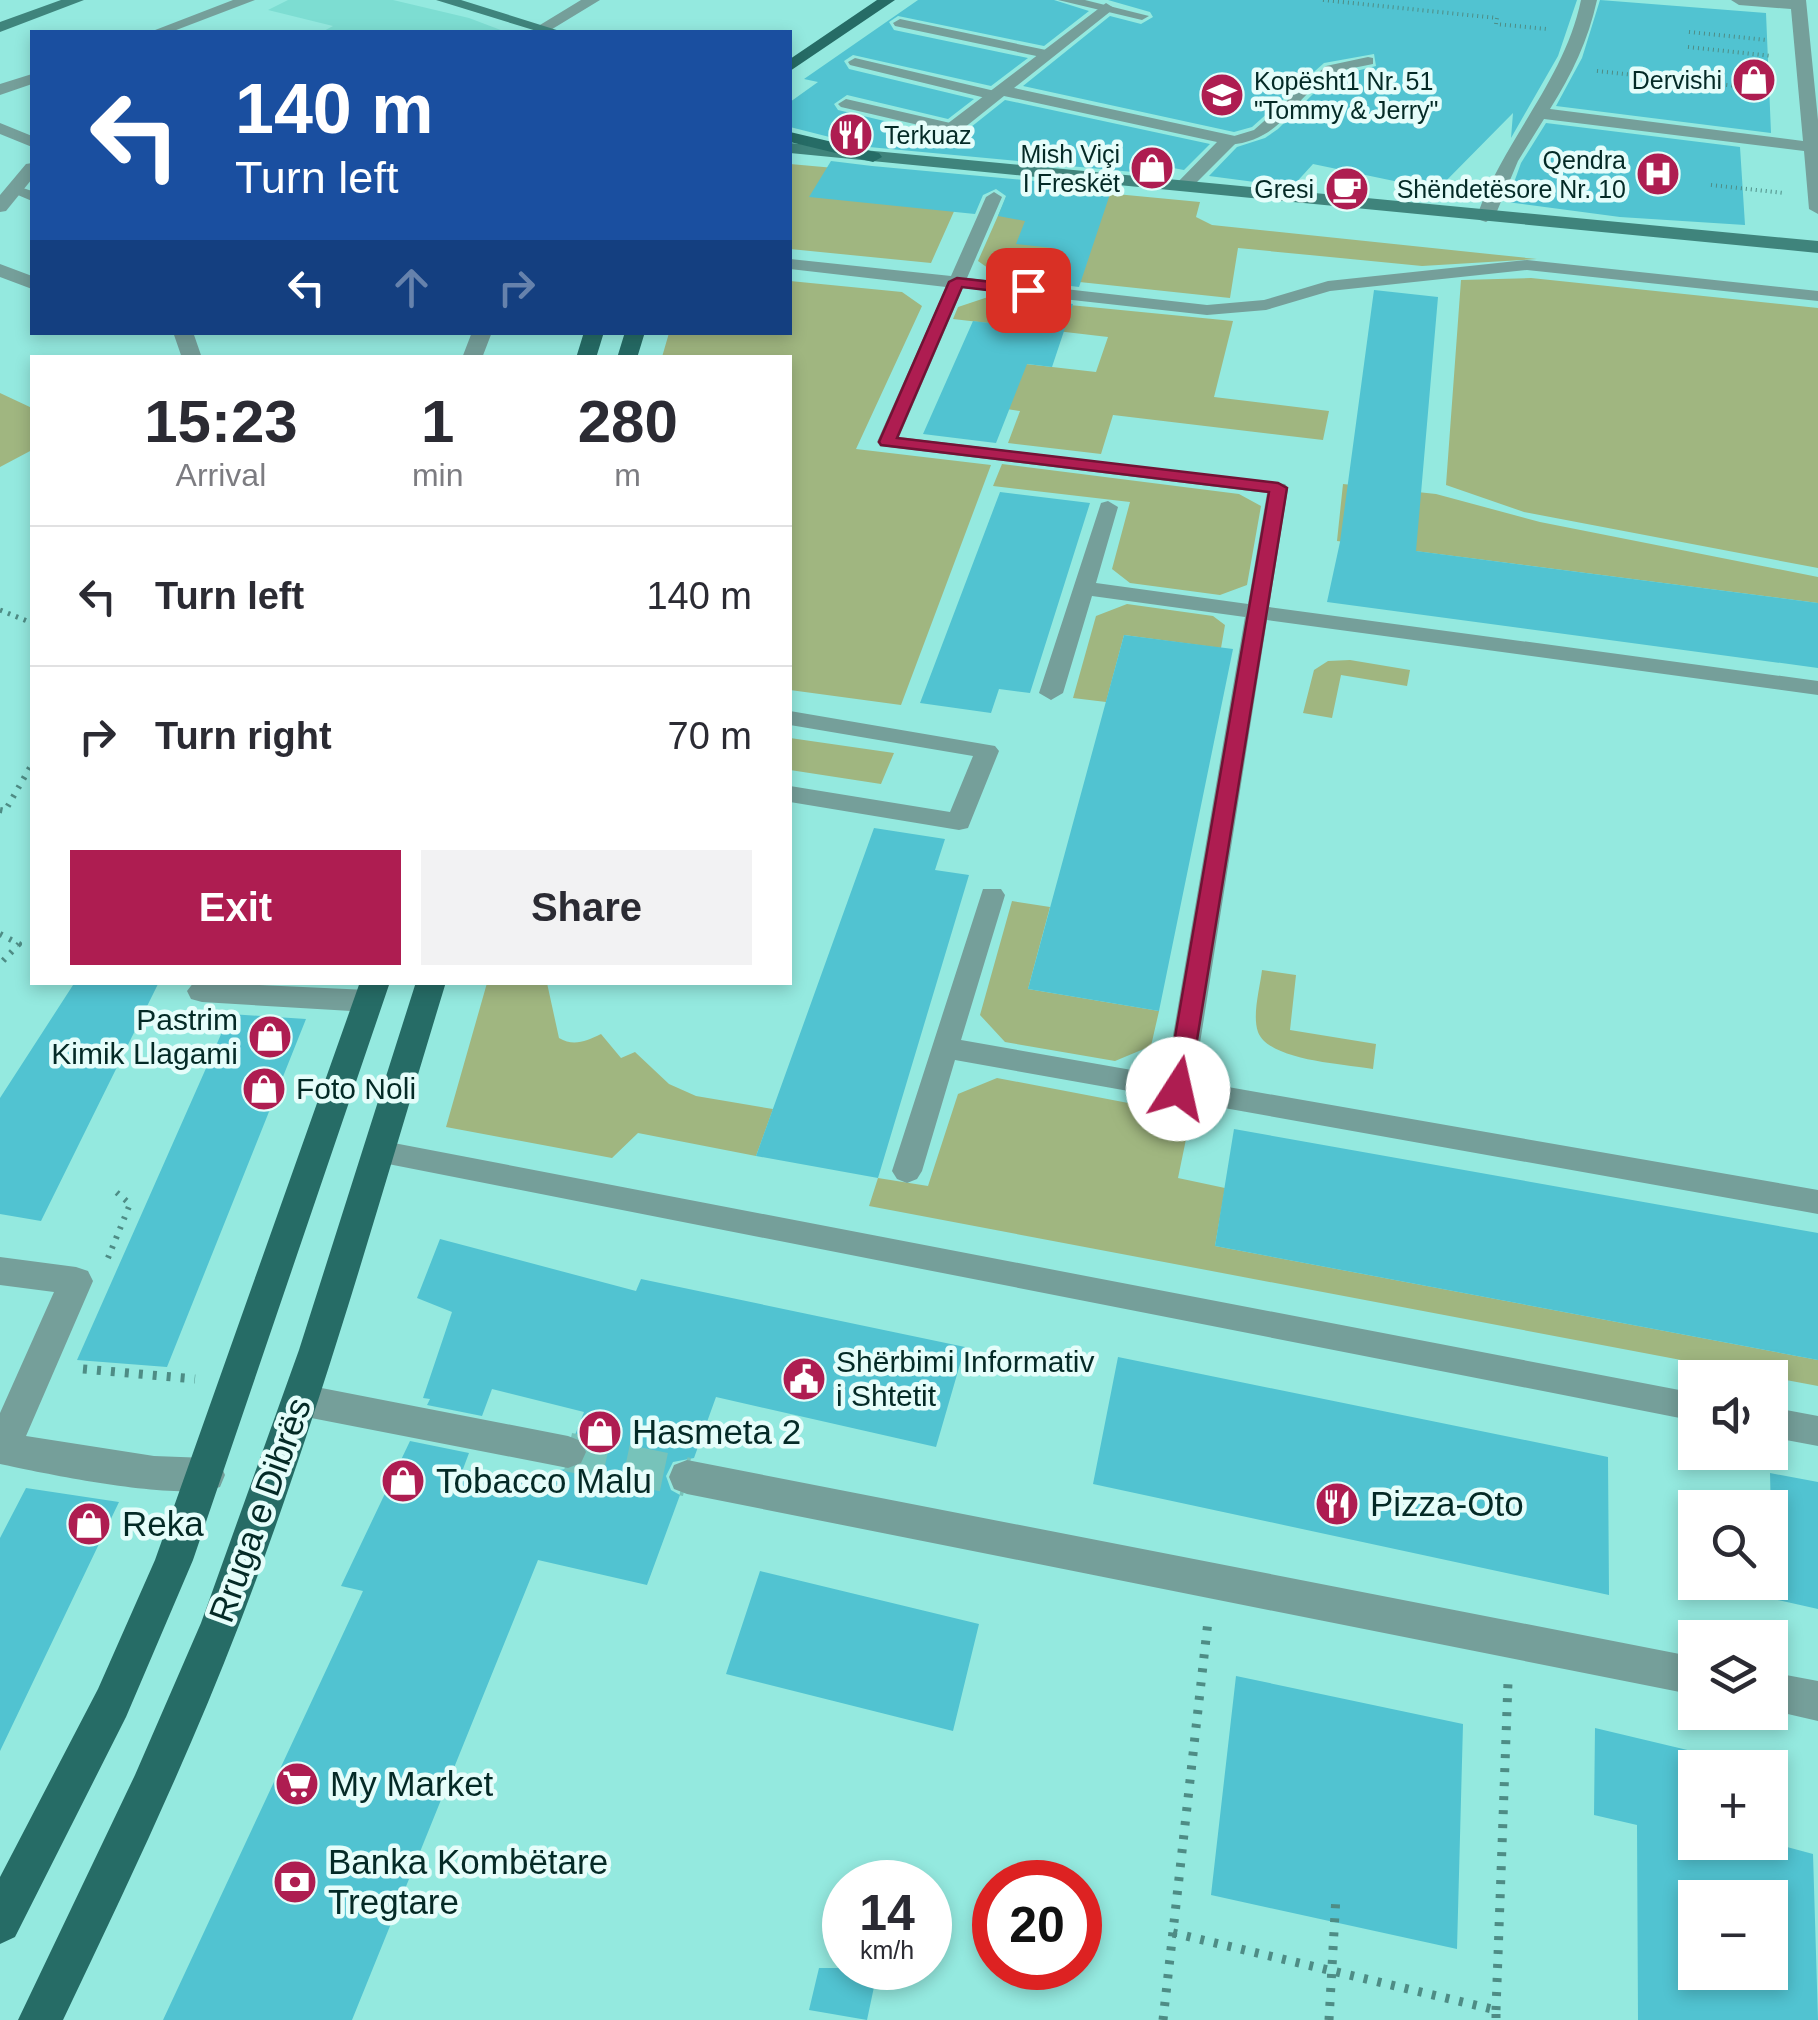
<!DOCTYPE html>
<html lang="en">
<head>
<meta charset="utf-8">
<style>
  :root { --surface:#fff; --page:#f2f2f3; --text:#2b2b33; --muted:#7c7c81; --line:#e1e1e2; --accent:#ae1d51 }
  body { margin:0; font-family:Helvetica,sans-serif; background:var(--page); color:var(--text); height:100vh; display:flex; flex-direction:column; font-size:38px; white-space:nowrap }
  * { box-sizing:border-box; margin:0 }
  p { font-size:32px; color:var(--muted) }
  .icon { flex:none; width:55px; height:55px; fill:none; stroke:currentColor; stroke-width:2; stroke-linecap:round; stroke-linejoin:round }
  .map { position:relative; flex:1; overflow:hidden }
  .sheet { position:absolute; left:30px; top:355px; width:762px; height:630px; display:flex; flex-direction:column; background:var(--surface); border-radius:0px; box-shadow:0 5px 15px #0003 }
  .sheet>* { flex:none }
  .guide { position:absolute; left:30px; top:30px; width:762px; height:305px; border-radius:0px; box-shadow:0 5px 15px #0003; background:#1a4fa0; color:#fff; overflow:hidden }
  .controls { position:absolute; left:1678px; top:1360px; display:grid; gap:20px }
  .controls a { display:grid; place-items:center; width:110px; height:110px; border-radius:0px; background:var(--surface); box-shadow:0 5px 15px #0003; font-size:50px }
  .speed { position:absolute; left:822px; top:1860px; display:flex; gap:20px; font-size:50px; font-weight:700; text-align:center }
  .speed>* { display:grid; place-content:center; width:130px; height:130px; border-radius:50%; background:var(--surface); box-shadow:0 5px 15px #0003; line-height:1 }
  .speed small { font-size:25px; font-weight:400 }
  .speed .limit { border:15px solid #d22; background:#fff; color:#111 }
  .pin { position:absolute; display:grid; place-items:center; width:85px; height:85px; color:#fff; margin:-42px; border-radius:20px; box-shadow:0 5px 15px #0006 }
  .me { position:absolute; width:110px; margin:-55px; rotate:10deg; stroke-linejoin:round; filter:drop-shadow(0 0 8px #0008) }
  .turn { display:flex; align-items:center; gap:35px; height:210px; padding:0 40px; font-size:45px }
  .turn .icon { width:130px; height:130px; stroke-width:2.5 }
  .turn b { display:block; font-size:70px; line-height:85px }
  .lanes { display:flex; align-items:center; height:95px; padding:0 40px; background:#0003; justify-content:center; gap:50px; direction:ltr }
  .lanes .off { opacity:.35 }
  .eta { display:flex; justify-content:space-evenly; align-items:center; height:170px; text-align:center }
  .eta b { font-size:60px; font-weight:700; line-height:70px }
  .action { display:flex; gap:20px; margin-top:auto; padding:20px 40px }
  .action a { flex:1; height:115px; border-radius:0px; background:var(--accent); color:#fff; font-size:40px; font-weight:700; line-height:115px; text-align:center }
  .action a+a { background:var(--page); color:var(--text) }
  ul { padding:0; list-style:none }
  li { display:flex; align-items:center; gap:30px; height:140px; padding:0 40px; border-top:2px solid var(--line) }
  li div { flex:1 }
  li b { display:block; font-size:38px }
  li em { font-style:normal }
  .map>svg:first-child { display:block }
  .built { fill:#7dddd2 }
  .green { fill:#a0b680 }
  .building { fill:#51c3d1; fill-rule:evenodd }
  .lines { fill:none; stroke-linecap:round; stroke-linejoin:round }
  .street-tunnel { stroke:#77c3ba; stroke-width:39; stroke-dasharray:39 20; stroke-linecap:butt }
  .path-far3 { stroke:#4e8c85; stroke-width:4; stroke-dasharray:1 4; stroke-linecap:butt }
  .path-far2 { stroke:#4e8c85; stroke-width:5; stroke-dasharray:2.5 6; stroke-linecap:butt }
  .path-far1 { stroke:#4e8c85; stroke-width:6; stroke-dasharray:2.5 8; stroke-linecap:butt }
  .path { stroke:#4e8c85; stroke-width:9; stroke-dasharray:4 10; stroke-linecap:butt }
  .lane { fill:#759f9a; fill-rule:evenodd }
  .street { fill:#759f9a; fill-rule:evenodd }
  .secondary { fill:#3f847c; fill-rule:evenodd }
  .primary { fill:#266c66; fill-rule:evenodd }
  .route { fill:#ae1d51; stroke:#711335; stroke-width:2.5 }
  .labels { text-anchor:middle; stroke-width:9; stroke-linejoin:round; paint-order:stroke }
  .far-poi-label { font-size:25px; fill:#042a26; stroke:#e5fdfa; text-anchor:end }
  .poi-label { font-size:30px; fill:#042a26; stroke:#e5fdfa; text-anchor:start }
  .near-poi-label { font-size:35px; fill:#042a26; stroke:#e5fdfa; text-anchor:start }
  .near-street-label { font-size:35px; fill:#042a26; stroke:#e5fdfa }
</style>
</head>
<body>
<div class="map">
<svg width="1818" height="2020" viewBox="0 0 1818 2020">
  <rect width="100%" height="100%" fill="#94e9df"/>
  <path class="built" d="M288,0H393L469,18L506,32H322L333,26L268,10Z"/>
  <path class="green" d="M790,164L968,180L931,263L790,249Z
    M1012,184L1200,202L1196,217L1212,225L1537,259L1422,266L1238,248L1230,298L995,273L978,261Z
    M1531,278L1818,308V568L1524,512L1446,485L1461,280Z
    M790,281L902,292L922,306L856,449L991,465L901,705L790,690V358L662,357L669,333L790,332Z
    M988,297L1233,321L1214,397L1329,411L1323,440L1113,415L1101,454L1008,443L1020,411L1000,408L1017,363L1096,372L1108,337L953,319L958,307Z
    M0,393L32,408V450L0,467Z
    M1002,464L1239,494L1261,506L1247,585L1220,595L1130,583L1112,569L1130,502L993,486Z
    M1343,484L1436,494L1540,522L1818,577V603L1337,541Z
    M1127,604L1213,616L1225,625L1221,648L1124,635L1106,702L1073,698L1096,616Z
    M1350,660L1410,670L1407,686L1341,675L1332,718L1303,713L1314,670L1328,661Z
    M790,738L894,753L881,784L790,770Z
    M1012,901L1050,907L1028,989L1159,1011L1151,1046L1115,1061L1005,1042L980,1015Z
    M1262,970L1296,975L1290,1030L1376,1044L1373,1069C1345,1064 1269,1061 1258,1032C1252,1015 1260,988 1262,970Z
    M487,983H547L559,1038C574,1047 586,1041 601,1034L621,1058L635,1052L669,1084L696,1096L773,1109L756,1156L638,1133L612,1158L446,1127Z
    M997,1078L1191,1115L1178,1178L1225,1188L1215,1246L1818,1360V1386L869,1206L878,1178L928,1186L958,1094Z"/>
  <path class="building" d="M918,0H1054L1089,11L1044,46L898,16L889,22L894,30L1028,58L991,86L853,55L844,61L849,69L974,99L948,119L847,95L834,104L838,110L952,137L961,135L1005,100L1210,144L1184,170L1173,168L1165,175L869,147L790,127V102L818,82L804,79Z
    M1108,0H1577L1558,56L1511,138L1513,113L1437,190L1313,164L1292,187L1209,176L1237,147L1265,138L1278,129L1321,86L1340,75L1376,66L1374,54L1324,63L1252,127L1234,132L1023,86L1110,16L1141,24L1153,17L1150,12Z
    M1600,0L1766,13L1771,133L1556,106L1582,58Z
    M1546,123L1740,147L1745,225L1620,217L1507,202L1521,163Z
    M831,161L872,166L1112,188L1079,287L1039,282L1053,248L1016,244L1025,221L998,216L1006,196L996,189L983,195L975,214L809,197Z
    M1374,290L1438,297L1416,551L1818,603V668L1327,602L1340,542Z
    M1033,299L1073,304L1052,367L1027,364L996,443L923,434L973,321L1022,327Z
    M1000,492L1090,503L1030,693L999,689L991,713L920,703Z
    M1124,635L1233,649L1159,1011L1028,989Z
    M874,828L945,839L935,870L969,875L878,1178L756,1156Z
    M75,982H159L41,1221L0,1214V1098Z
    M230,1014L306,1019L167,1367L77,1360Z
    M1234,1129L1818,1233V1360L1215,1246Z
    M440,1239L636,1291L641,1279L965,1347L936,1447L716,1397L694,1458L673,1462L666,1476L671,1490L680,1495L647,1585L538,1560L352,2020H163L363,1591L341,1586L410,1441L469,1453L463,1469L552,1489L560,1470L582,1466L589,1454L584,1439L575,1435L584,1412L492,1389L482,1416L427,1405L430,1399L423,1398L452,1312L417,1298Z
    M1118,1357L1608,1457L1609,1595L1093,1484Z
    M1770,1473L1818,1482V1609L1773,1599Z
    M26,1488L119,1502L0,1751V1538Z
    M760,1571L979,1624L953,1731L726,1674Z
    M1236,1676L1463,1724L1457,1949L1211,1895Z
    M1595,1728L1763,1768H1695V1842H1770V1769L1783,1772L1787,1847L1813,1854L1818,2020H1638L1637,1825L1594,1815ZM1695,1898H1770V1972H1695Z
    M819,1968H878L867,2020L809,2010Z"/>
  <g class="lines">
    <path class="street-tunnel" d="M568,1452L687,1477"/>
    <path class="path-far3" d="M1323,0L1497,18L1496,24L1547,29
      M1689,32L1767,40
      M1688,47L1772,56
      M1597,71L1773,90
      M1711,185L1784,193"/>
    <path class="path-far2" d="M0,610L32,623"/>
    <path class="path-far1" d="M0,810L5,811L32,764
      M0,934L19,944L0,964
      M108,1258L130,1204L115,1191"/>
    <path class="path" d="M83,1369L195,1379
      M1173,1933L1496,2010V2020
      M1496,2010L1508,1682
      M1163,2020L1208,1621
      M1329,2020L1336,1896"/>
    <path class="lane" d="M1058,0H1085L1149,16L1142,20Z
      M900,19L1046,50L1053,54L1046,58L895,26L893,23Z
      M1368,57L1373,58V64C1360,67 1346,68 1334,74C1290,97 1286,140 1229,145L1221,140L1254,130L1326,66Z
      M855,58L999,92L1002,95L994,100L850,65L848,62Z
      M846,99L959,125L961,128L953,133L841,107L838,104Z
      M14,185L32,191V201L6,190Z
      M994,192L1002,197L967,278L1207,305L1264,300L1328,281L1527,260L1818,291V301L1527,270L1330,291L1266,310L1207,315L963,288L899,437L1285,484L1288,488L1269,607L1818,681V695L1267,620L1194,1081L1818,1190V1214L955,1060L922,1171L917,1179L907,1183L897,1179L892,1171L983,889H1001L1005,895L961,1040L1166,1076L1245,617L1092,596L1063,693L1051,700L1039,693L1101,503L1108,501L1118,507L1096,583L1248,604L1267,493L880,446L877,442L946,287L790,269V259L951,276L986,197Z
      M790,711L995,746L999,751L968,828L959,830L790,802V786L950,812L973,756L790,725Z
      M378,1140L1695,1393V1421L378,1162L368,1159L363,1151L368,1143Z
      M1770,1407L1818,1416V1446L1770,1437Z"/>
    <path class="street" d="M233,0H255L171,32H150Z
      M581,0H600L549,31L535,28Z
      M1581,0H1597C1588,41 1572,74 1550,109L1803,141L1791,9L1739,5L1731,0H1806L1818,120V214L1809,209L1804,151L1544,119L1518,161L1495,216L1486,222L1480,220L1477,216C1504,139 1564,81 1581,0Z
      M1106,3L1114,8L1111,11L1014,88L1235,136V144L1189,190L1183,191L1174,186L1217,142L1004,96L959,132H947V124Z
      M32,74V84L0,95V84Z
      M0,123L32,136V147L0,134Z
      M32,163V179L6,211L0,212V195L26,164Z
      M0,264L32,276V289L0,277Z
      M173,332H193L202,358H182Z
      M472,332H492L482,358H462Z
      M194,982L368,990L379,993L383,1001L379,1009L368,1012L202,1002L191,999L187,991Z
      M0,1257L76,1267L88,1271L93,1281L26,1436L154,1456L207,1458L220,1463L225,1475L220,1487C180,1502 47,1474 0,1464V1413L54,1292L0,1285Z
      M301,1384L568,1436L581,1441L586,1452L581,1463L568,1468L301,1416L288,1411L283,1400L288,1389Z
      M687,1460L1695,1657V1695L687,1494L674,1489L669,1477L674,1465Z
      M1770,1672L1818,1681V1721L1770,1710Z"/>
    <path class="secondary" d="M61,0H84L0,32V22Z
      M436,0H461L563,32H540Z
      M790,143L1818,241V253L790,153Z"/>
    <path class="primary" d="M877,0H895L790,71V59Z
      M790,132L879,153L882,157L873,162L790,142Z
      M584,332H604L596,358H576Z
      M625,332H645L637,358H617Z
      M360,982H390L193,1560L126,1717L15,1937L0,1944V1877L98,1689L155,1560Z
      M416,982H446C380,1198 320,1415 239,1625C187,1760 125,1890 63,2020H18L135,1775L201,1623L299,1350Z"/>
  </g>
  <path class="route" d="M957,278L1028,286L1036,290L1028,295L962,287L897,438L1278,483L1287,488L1189,1089L1178,1098L1166,1089L1269,492L881,445L879,442L949,282Z"/>
  <defs>
    <symbol id="shop-disc" viewBox="-11 -11 22 22"><circle r="9.5" fill="#ae1d51" stroke="#e5fdfa"/><path d="M-5-2.5h2.3a2.7 3.5 0 0 1 5.4 0H5L5.5 6h-11ZM-1.5-2.5h3a1.5 2.3 0 0 0-3 0Z" fill="#fff"/></symbol>
    <symbol id="school-disc" viewBox="-11 -11 22 22"><circle r="9.5" fill="#ae1d51" stroke="#e5fdfa"/><path d="M0-5L7-2L0 1L-7-2ZM-4 1L0 2.5L4 1V4Q0 6-4 4Z" fill="#fff"/></symbol>
    <symbol id="restaurant-disc" viewBox="-11 -11 22 22"><circle r="9.5" fill="#ae1d51" stroke="#e5fdfa"/><path d="M-5-6h1v4h1v-4h1v4h1v-4h1v5L-1.5 .5V6h-2V.5L-5-1ZM5-6V6H3V1.5H1.5Q1.5-4 5-6Z" fill="#fff"/></symbol>
    <symbol id="hospital-disc" viewBox="-11 -11 22 22"><circle r="9.5" fill="#ae1d51" stroke="#e5fdfa"/><path d="M-5-5h3v3.5h4V-5h3V5h-3V1.5h-4V5h-3Z" fill="#fff"/></symbol>
    <symbol id="cafe-disc" viewBox="-11 -11 22 22"><circle r="9.5" fill="#ae1d51" stroke="#e5fdfa"/><path d="M-5.5-4.5H6V0H3Q3 3.5 0 3.5H-2.5Q-5.5 3.5-5.5 0ZM3-3.2v2h1.7v-2ZM-6 4.5H4V6H-6Z" fill="#fff"/></symbol>
    <symbol id="civic-disc" viewBox="-11 -11 22 22"><circle r="9.5" fill="#ae1d51" stroke="#e5fdfa"/><path d="M-.6-6.5H3V-4.5H.6V-3L4-1V1h2V6H-6V1h2V-1L-.6-3ZM-1.2 2.5V6h2.4V2.5Z" fill="#fff"/></symbol>
    <symbol id="supermarket-disc" viewBox="-11 -11 22 22"><circle r="9.5" fill="#ae1d51" stroke="#e5fdfa"/><path d="M-6-5.5h2.5l.6 2H6L4.5 2H-2.5L-4.4-4H-6ZM-1.5 3.2a1.3 1.3 0 1 0 .1 0ZM3 3.2a1.3 1.3 0 1 0 .1 0Z" fill="#fff"/></symbol>
    <symbol id="bank-disc" viewBox="-11 -11 22 22"><circle r="9.5" fill="#ae1d51" stroke="#e5fdfa"/><path d="M-6-4H6V4H-6ZM0-2.3a2.3 2.3 0 1 0 0 4.6a2.3 2.3 0 1 0 0-4.6Z" fill="#fff"/></symbol>
  </defs>
  <g fill-rule="evenodd">
    <use href="#shop-disc" x="1729" y="55" width="50" height="50"/>
    <use href="#school-disc" x="1197" y="70" width="50" height="50"/>
    <use href="#restaurant-disc" x="826" y="110" width="50" height="50"/>
    <use href="#shop-disc" x="1127" y="143" width="50" height="50"/>
    <use href="#hospital-disc" x="1633" y="149" width="50" height="50"/>
    <use href="#cafe-disc" x="1322" y="164" width="50" height="50"/>
    <use href="#shop-disc" x="245" y="1012" width="50" height="50"/>
    <use href="#shop-disc" x="239" y="1064" width="50" height="50"/>
    <use href="#civic-disc" x="779" y="1354" width="50" height="50"/>
    <use href="#shop-disc" x="575" y="1407" width="50" height="50"/>
    <use href="#shop-disc" x="378" y="1456" width="50" height="50"/>
    <use href="#restaurant-disc" x="1312" y="1479" width="50" height="50"/>
    <use href="#shop-disc" x="64" y="1499" width="50" height="50"/>
    <use href="#supermarket-disc" x="272" y="1759" width="50" height="50"/>
    <use href="#bank-disc" x="270" y="1857" width="50" height="50"/>
  </g>
  <g class="labels">
    <g class="far-poi-label">
      <text x="1722" y="89">Dervishi</text>
      <text x="1254" y="90" text-anchor="start">Kopësht1 Nr. 51<tspan x="1254" dy="29">"Tommy &amp; Jerry"</tspan></text>
      <text x="884" y="144" text-anchor="start">Terkuaz</text>
      <text x="1120" y="163">Mish Viçi<tspan x="1120" dy="29">I Freskët</tspan></text>
      <text x="1626" y="169">Qendra<tspan x="1626" dy="29">Shëndetësore Nr. 10</tspan></text>
      <text x="1314" y="198">Gresi</text>
    </g>
    <g class="poi-label">
      <text x="238" y="1030" text-anchor="end">Pastrim<tspan x="238" dy="34">Kimik Llagami</tspan></text>
      <text x="296" y="1099">Foto Noli</text>
      <text x="836" y="1372">Shërbimi Informativ<tspan x="836" dy="34">i Shtetit</tspan></text>
    </g>
    <g class="near-poi-label">
      <text x="632" y="1444">Hasmeta 2</text>
      <text x="436" y="1493">Tobacco Malu</text>
      <text x="1370" y="1516">Pizza-Oto</text>
      <text x="122" y="1536">Reka</text>
      <text x="330" y="1796">My Market</text>
      <text x="328" y="1874">Banka Kombëtare<tspan x="328" dy="40">Tregtare</tspan></text>
    </g>
    <g class="near-street-label">
      <text transform="translate(260 1510) rotate(-70)" y="12">Rruga e Dibrës</text>
    </g>
  </g>
</svg>
<div class="controls">
<a><svg class="icon" aria-label="sound" viewBox="0 0 24 24"><path d="M4 9h4l5-4v14l-5-4H4zM17 9q2 3 0 6"/></svg></a>
<a><svg class="icon" aria-label="search" viewBox="0 0 24 24"><circle cx="10" cy="10" r="6"/><path d="M15 15l6 6"/></svg></a>
<a><svg class="icon" aria-label="layers" viewBox="0 0 24 24"><path d="M12 4l9 5-9 5-9-5zM3 14l9 5 9-5"/></svg></a>
<a>+</a>
<a>−</a>
</div>
<div class="speed"><div>14<small>km/h</small></div><div class="limit">20</div></div>
<div class="pin" style="left:1028px;top:290px;background:#d93025"><svg class="icon" aria-label="arrive" viewBox="0 0 24 24"><path d="M6 21V4h12l-3 4 3 4H6"/></svg></div>
<svg class="me" style="left:1178px;top:1089px" viewBox="-20 -20 40 40"><circle r="19" fill="#fff"/><path d="M0-13L10 11 0 6-10 11z" fill="#ae1d51"/></svg>
<div class="guide">
<div class="turn"><svg class="icon" aria-label="left" viewBox="0 0 24 24"><path d="M17 20v-9H6M10 6l-5 5 5 5"/></svg><div><b>140 m</b>Turn left</div></div>
<div class="lanes"><svg class="icon" aria-label="left" viewBox="0 0 24 24"><path d="M17 20v-9H6M10 6l-5 5 5 5"/></svg><svg class="icon off" aria-label="ahead" viewBox="0 0 24 24"><path d="M12 20V5M6 11l6-6 6 6"/></svg><svg class="icon off" aria-label="right" viewBox="0 0 24 24"><path d="M7 20v-9h11M14 6l5 5-5 5"/></svg></div>
</div>
<section class="sheet">
<div class="eta">
<div><b>15:23</b><p>Arrival</p></div>
<div><b>1</b><p>min</p></div>
<div><b>280</b><p>m</p></div>
</div>
<ul>
<li><svg class="icon" aria-label="left" viewBox="0 0 24 24"><path d="M17 20v-9H6M10 6l-5 5 5 5"/></svg><div><b>Turn left</b></div><em>140 m</em></li>
<li><svg class="icon" aria-label="right" viewBox="0 0 24 24"><path d="M7 20v-9h11M14 6l5 5-5 5"/></svg><div><b>Turn right</b></div><em>70 m</em></li>
</ul>
<div class="action"><a>Exit</a><a>Share</a></div>
</section>
</div>
</body>
</html>
